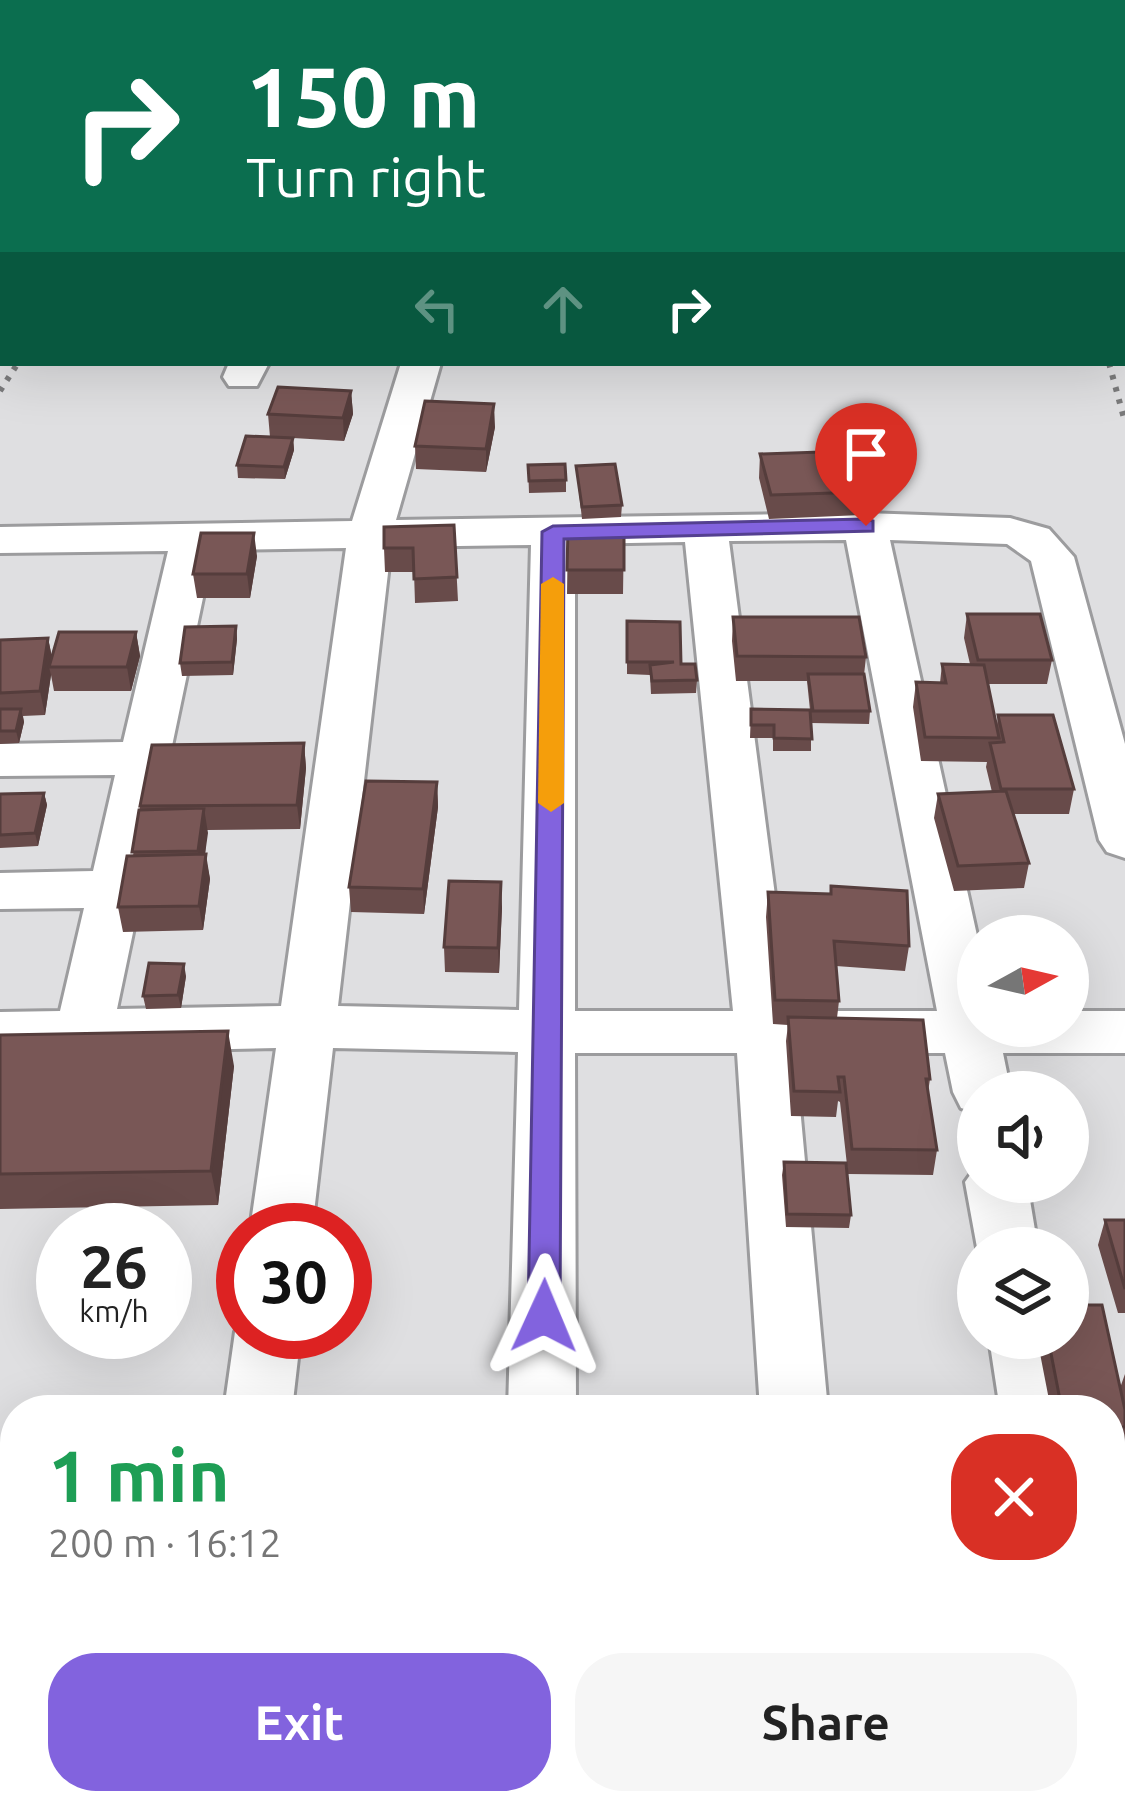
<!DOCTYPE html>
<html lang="en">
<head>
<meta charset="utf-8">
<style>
  :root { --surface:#fff; --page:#f6f6f6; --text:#222; --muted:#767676; --accent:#8263de }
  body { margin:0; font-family:Ubuntu,sans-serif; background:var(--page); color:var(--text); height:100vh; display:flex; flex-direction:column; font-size:45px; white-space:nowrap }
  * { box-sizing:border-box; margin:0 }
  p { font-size:39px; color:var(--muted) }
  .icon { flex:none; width:66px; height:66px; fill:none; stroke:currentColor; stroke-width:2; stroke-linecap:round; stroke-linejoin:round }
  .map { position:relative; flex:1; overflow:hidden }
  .side { position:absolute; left:0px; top:1395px; width:1125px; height:420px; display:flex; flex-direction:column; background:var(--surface); border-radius:48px 48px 0 0; box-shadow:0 12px 48px #0002 }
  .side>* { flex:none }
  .guide { position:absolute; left:0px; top:0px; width:1125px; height:366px; box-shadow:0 12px 48px #0002; background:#0b6e4f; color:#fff; overflow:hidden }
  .needle { width:78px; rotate:82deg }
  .controls { position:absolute; left:957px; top:915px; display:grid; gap:24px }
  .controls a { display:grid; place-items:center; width:132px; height:132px; border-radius:50%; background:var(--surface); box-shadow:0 12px 48px #0002; font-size:60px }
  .speed { position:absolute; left:36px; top:1203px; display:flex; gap:24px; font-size:60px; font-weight:700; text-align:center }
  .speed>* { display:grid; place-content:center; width:156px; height:156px; border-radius:50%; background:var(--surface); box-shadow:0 12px 48px #0002; line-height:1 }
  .speed small { font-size:30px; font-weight:400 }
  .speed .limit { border:18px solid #d22; background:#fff; color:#111 }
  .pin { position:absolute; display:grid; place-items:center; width:102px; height:102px; color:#fff; margin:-123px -51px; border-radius:50% 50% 50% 0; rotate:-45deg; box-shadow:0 0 12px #0007 }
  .pin .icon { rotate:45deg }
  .me { position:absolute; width:132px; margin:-66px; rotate:1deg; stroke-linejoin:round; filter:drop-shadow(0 0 9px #0008) }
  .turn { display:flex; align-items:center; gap:42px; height:252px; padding:0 48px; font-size:54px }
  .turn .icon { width:156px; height:156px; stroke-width:2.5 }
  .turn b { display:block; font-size:84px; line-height:102px }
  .lanes { display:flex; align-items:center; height:114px; padding:0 48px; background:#0003; justify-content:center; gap:60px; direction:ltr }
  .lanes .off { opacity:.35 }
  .round { display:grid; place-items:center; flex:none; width:126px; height:126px; border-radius:48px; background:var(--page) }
  .headline { display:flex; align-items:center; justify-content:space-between; height:204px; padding:0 48px }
  h1 { font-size:72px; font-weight:600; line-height:90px; color:#1e9e55 }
  .primary-button { display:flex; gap:24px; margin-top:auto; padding:24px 48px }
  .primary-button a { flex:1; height:138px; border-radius:48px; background:var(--accent); color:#fff; font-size:48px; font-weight:600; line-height:138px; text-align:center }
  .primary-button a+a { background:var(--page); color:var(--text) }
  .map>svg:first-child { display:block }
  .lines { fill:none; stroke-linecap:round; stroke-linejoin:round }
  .minor-casing { stroke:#9c9c9e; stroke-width:6 }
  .major-casing { stroke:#8e7b51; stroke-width:6 }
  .path-far1 { stroke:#7a7a7b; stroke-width:4.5; stroke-dasharray:4.5 6; stroke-linecap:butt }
  .path { stroke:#7a7a7b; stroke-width:6; stroke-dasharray:4.5 8; stroke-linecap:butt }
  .minor { fill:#fff; fill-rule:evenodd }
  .major { fill:#e3d1aa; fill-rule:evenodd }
  .wall { fill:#684b4a }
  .shaded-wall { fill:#553d3c }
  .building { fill:#795756; stroke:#553d3c; stroke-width:3 }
  .route { fill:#8263de; stroke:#544090; stroke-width:3 }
  .slow { fill:#f59e0b }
</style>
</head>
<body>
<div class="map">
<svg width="1125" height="1815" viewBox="0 0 1125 1815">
  <rect width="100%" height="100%" fill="#dfdfe1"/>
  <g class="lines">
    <defs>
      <path id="minor" d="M229,363H269L257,386H229L223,377Z
        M401,363H441L396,520L865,513L1010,518L1049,529L1074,557L1125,744V858L1107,852L1099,840L1031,561L1007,544L890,540L978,940V1026H1068V1011H1125V1053H1003L1011,1092H978V1113L961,1108L953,1092L945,1053H795L828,1410H760L737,1053H575L576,1410H508L518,1052L333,1048L312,1230H250L276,1048L0,1054V1012L60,1011L84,908L0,909V873L93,871L115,775L0,776V744L123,742L168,551L0,553V527L352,521ZM846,540L937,1011H790L729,541ZM685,542L733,1011H575V544ZM531,545L519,1010L338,1006L391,547ZM346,548L281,1006L117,1009L213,550Z
        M978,1164V1182H1027L1038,1248H978V1253L965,1182Z
        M243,1317V1332H301L292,1410H224L235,1332Z
        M989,1338H1055L1068,1410H1000Z
        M0,1633L15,1637V1707L0,1703Z
        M1110,1782L1123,1788L1125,1815H927L920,1800H1110Z
        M169,1800H247L245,1815H167Z"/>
      <path id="major" d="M706,0H778L781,3H708Z
        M1122,14H1125V37H1122Z"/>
    </defs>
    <use href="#minor" class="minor-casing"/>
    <use href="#major" class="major-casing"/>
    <path class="path-far1" d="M221,0L225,3"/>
    <path class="path" d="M1109,363L1125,422
      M0,391L18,363"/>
    <use href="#minor" class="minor"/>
    <use href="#major" class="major"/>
  </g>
  <path class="wall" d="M351,391L353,414L344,441L293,438L294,450L285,479L238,478L237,465L270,437L268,414Z
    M495,427L486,472L416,469L415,446Z
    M760,454L864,492L861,515L769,519L759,478Z
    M528,465L566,480V492L529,493Z
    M576,466L622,505L621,517L582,519Z
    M454,525L458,601L415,603L414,572H385L384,548Z
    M568,528H624L623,594H567Z
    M257,556L250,598H197L193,574Z
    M967,614L1052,660L1047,684H988L997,725L998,715L1074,789L1069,814H1013L1029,863L1024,888L954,891L934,818L938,794L992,792L986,767L987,762L921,761L913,707L916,682L940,683L942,664H970L964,638Z
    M733,617L866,657L864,675L870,711L869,724L811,723V751H773V738H750L751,709L810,710L807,681H736L732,641Z
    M627,621L681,664L697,680L696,693L651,694L650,675L627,674Z
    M236,626L237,639L233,675L182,676L180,663Z
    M136,632L140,656L131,691H54L51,675L45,715L23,716L24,722L19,743L0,744V640L48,638L52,658Z
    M304,743L306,768L300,829L207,830L205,854L210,879L203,930L123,932L118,907L133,856L140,806Z
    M437,782L438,807L424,914L351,912L349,887Z
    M44,793L47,805L38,846L0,848V794Z
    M768,892L909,946L905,971L836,966L839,1001L837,1018L930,1079L928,1092L937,1150L933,1175L848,1174L840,1102L838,1101L836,1117L791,1116L786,1041L788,1025L773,1024L766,917Z
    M502,907L499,973L445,972L444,947Z
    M186,976L181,1008L146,1009L143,996Z
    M0,1035L234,1066L218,1205L0,1209Z
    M784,1162L851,1215L849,1228L786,1227L782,1175Z
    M1105,1220H1125V1313H1118L1098,1245Z
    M1037,1338H1068L1120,1388L1125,1374V1438L1121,1451H1110V1410H1051Z"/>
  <path class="shaded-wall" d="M351,391L353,414L344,441L343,418Z
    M494,404L495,427L486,472V449Z
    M293,438L294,450L285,479L284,467Z
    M254,533L257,556L250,598L247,574Z
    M236,626L237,639L233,675L232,662Z
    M136,632L140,656L131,691L127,667Z
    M48,638L53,662L49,667L51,675L45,715L40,691Z
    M21,709L24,722L19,743L16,731Z
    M304,743L306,768L300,829L297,805Z
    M437,782L438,807L424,914L423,889Z
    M44,793L47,805L38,846L35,833Z
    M204,808L208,833L202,876L198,851Z
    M206,854L210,879L203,930L199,906Z
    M501,882L502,907L499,973L498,948Z
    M184,964L186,976L181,1008L178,995Z
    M228,1031L234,1066L218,1205L211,1171Z"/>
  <path class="building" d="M568,0H617L616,3H567Z
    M278,387L351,391L343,418L268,414Z
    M425,401L494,404L486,449L415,446Z
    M246,436L293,438L284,467L237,465Z
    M851,451L864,492L771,495L760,454Z
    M565,464L566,480L529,481L528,465Z
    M615,464L622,505L582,507L576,466Z
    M454,525L457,577L414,579L413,548H384V527Z
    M568,528H624V570H567Z
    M201,533H254L247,574H193Z
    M967,614H1040L1052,660H978Z
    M733,617H859L866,657L737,656Z
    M627,621L680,622L681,664H695L697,680L652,681L650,665L674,662H627Z
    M236,626L232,662L180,663L185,627Z
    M59,632H136L127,667H49Z
    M48,638L40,691L0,693V640Z
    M942,664L984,665L999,738L925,737L916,682L946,683Z
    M808,674H864L870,711H813Z
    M0,709H21L16,731H0Z
    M751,709L810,710L812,739L774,738V725H751Z
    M998,715H1053L1074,789H1001L990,743L1004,742Z
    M304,743L297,805L140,806L152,745Z
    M366,781L437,782L423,889L349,887Z
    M1006,791L1029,863L958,866L938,794Z
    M44,793L35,833L0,835V794Z
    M204,808L198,851L132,852L139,810Z
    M206,854L199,906L118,907L127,856Z
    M449,881L501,882L498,948L444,947Z
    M831,886L907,891L909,946L834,941L839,1001L775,1000L768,892L831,894Z
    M149,963L184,964L178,995L143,996Z
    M788,1017L923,1020L930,1079H926L937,1150L852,1149L844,1077H838L840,1092L794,1091Z
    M228,1031L211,1171L0,1174V1035Z
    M784,1162L846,1163L851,1215L787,1214Z
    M1105,1220H1125V1289Z
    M1068,1305H1102L1125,1410V1427H1110V1410H1062L1048,1338H1068Z"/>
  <path class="route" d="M866,519L873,521V531L564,539L560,1316L555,1325L544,1329L532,1325L528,1316L542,532L553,526Z"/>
  <path class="slow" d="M553,577L564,584V803L551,812L538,803L541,584Z"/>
</svg>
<div class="controls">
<a><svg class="needle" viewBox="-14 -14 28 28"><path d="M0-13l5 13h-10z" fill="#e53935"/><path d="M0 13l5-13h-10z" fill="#767676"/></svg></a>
<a><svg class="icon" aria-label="sound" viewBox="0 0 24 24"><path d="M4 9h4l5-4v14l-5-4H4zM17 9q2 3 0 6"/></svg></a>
<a><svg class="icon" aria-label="layers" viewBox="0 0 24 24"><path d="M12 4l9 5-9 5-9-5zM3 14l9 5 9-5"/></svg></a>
</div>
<div class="speed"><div>26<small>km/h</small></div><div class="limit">30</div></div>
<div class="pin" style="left:866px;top:526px;background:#d93025"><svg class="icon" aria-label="arrive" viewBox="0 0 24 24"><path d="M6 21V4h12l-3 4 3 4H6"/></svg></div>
<svg class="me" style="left:544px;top:1316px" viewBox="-20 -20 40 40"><path d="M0-17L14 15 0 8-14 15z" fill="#8263de" stroke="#fff" stroke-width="4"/></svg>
<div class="guide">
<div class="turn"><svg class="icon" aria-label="right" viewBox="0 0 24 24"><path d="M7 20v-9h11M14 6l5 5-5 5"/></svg><div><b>150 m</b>Turn right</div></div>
<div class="lanes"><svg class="icon off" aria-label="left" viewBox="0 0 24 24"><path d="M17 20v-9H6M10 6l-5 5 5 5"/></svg><svg class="icon off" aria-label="ahead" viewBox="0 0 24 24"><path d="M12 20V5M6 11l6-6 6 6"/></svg><svg class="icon" aria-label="right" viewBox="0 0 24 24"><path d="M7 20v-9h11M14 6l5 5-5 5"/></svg></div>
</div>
<section class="side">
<div class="headline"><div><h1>1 min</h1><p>200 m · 16:12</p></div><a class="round" style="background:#d93025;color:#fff"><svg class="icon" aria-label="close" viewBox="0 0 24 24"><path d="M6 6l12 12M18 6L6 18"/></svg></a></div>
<div class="primary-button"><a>Exit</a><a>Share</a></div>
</section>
</div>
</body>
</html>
